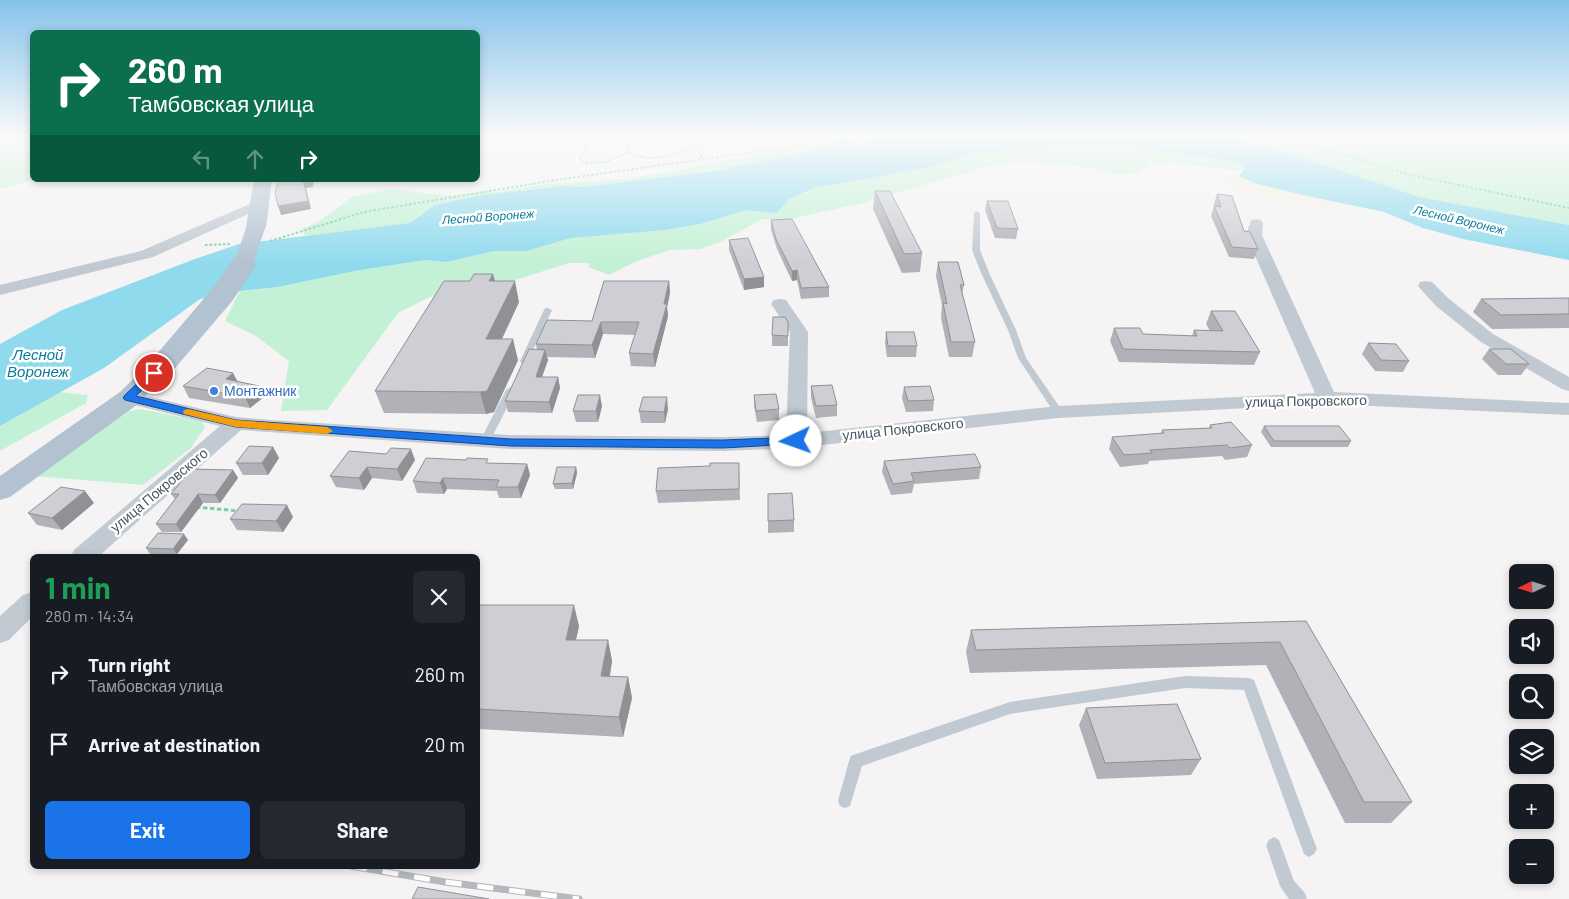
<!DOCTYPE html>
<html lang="en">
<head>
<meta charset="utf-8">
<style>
  :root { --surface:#171b24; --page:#242831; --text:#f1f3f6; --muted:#9ea1a6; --accent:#1a73e8 }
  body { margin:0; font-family:Barlow,sans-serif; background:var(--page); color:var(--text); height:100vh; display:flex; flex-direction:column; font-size:19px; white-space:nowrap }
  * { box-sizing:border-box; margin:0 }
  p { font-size:16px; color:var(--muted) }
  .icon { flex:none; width:28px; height:28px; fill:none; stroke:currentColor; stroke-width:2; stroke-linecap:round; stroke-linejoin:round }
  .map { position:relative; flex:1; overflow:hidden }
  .sheet { position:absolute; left:30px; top:554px; width:450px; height:315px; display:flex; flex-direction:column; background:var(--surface); border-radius:8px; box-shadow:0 2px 8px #0003 }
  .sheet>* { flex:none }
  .guide { position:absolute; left:30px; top:30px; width:450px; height:152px; border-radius:8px; box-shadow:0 2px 8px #0003; background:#0b6e4f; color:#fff; overflow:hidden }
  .needle { width:32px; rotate:266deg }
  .tools { position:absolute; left:1509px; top:564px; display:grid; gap:10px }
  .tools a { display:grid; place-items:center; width:45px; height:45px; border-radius:8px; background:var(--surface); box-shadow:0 2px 8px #0003; font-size:25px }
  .pin { position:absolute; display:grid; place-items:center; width:42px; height:42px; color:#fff; margin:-21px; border:2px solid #fff; border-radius:50%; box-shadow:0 1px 5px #0007 }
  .me { position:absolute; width:55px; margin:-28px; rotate:267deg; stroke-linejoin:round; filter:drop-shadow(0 0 4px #0008) }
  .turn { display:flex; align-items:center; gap:18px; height:105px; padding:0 15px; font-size:22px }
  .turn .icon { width:65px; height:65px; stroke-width:2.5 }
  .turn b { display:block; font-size:35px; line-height:42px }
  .lanes { display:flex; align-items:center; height:48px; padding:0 15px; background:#0003; justify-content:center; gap:25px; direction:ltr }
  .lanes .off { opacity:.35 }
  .round { display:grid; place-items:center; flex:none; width:52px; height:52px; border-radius:8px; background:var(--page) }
  .head { display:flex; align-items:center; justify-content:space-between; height:85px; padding:0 15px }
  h1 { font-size:30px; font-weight:700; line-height:38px; color:#1e9e55 }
  .action { display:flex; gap:10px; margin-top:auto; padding:10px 15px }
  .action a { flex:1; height:58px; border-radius:8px; background:var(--accent); color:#fff; font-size:20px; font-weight:700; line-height:58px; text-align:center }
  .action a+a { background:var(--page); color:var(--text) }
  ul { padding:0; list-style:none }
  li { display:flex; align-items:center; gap:15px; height:70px; padding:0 15px }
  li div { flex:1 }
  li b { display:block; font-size:19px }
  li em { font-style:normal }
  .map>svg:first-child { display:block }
  .green { fill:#c3f1d5 }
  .sand { fill:#f5f0e5 }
  .water { fill:#90daee }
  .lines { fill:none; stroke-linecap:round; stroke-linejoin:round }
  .path-far1 { stroke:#7ad0a6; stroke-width:2; stroke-dasharray:2.5 2; stroke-linecap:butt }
  .path { stroke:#7ad0a6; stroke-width:3; stroke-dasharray:4.5 2.5; stroke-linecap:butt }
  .lane { fill:#c1cad2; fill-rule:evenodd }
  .street { fill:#c1cad2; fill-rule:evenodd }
  .primary { fill:#b3c2d1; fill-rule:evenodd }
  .rail-casing { stroke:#b5b8bd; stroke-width:7 }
  .rail { stroke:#fff; stroke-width:5; stroke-dasharray:16; stroke-linecap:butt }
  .primary-bridge-far1 { stroke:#b3c2d1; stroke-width:18 }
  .primary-bridge { stroke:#b3c2d1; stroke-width:23 }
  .wall { fill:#b0b2b7 }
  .shaded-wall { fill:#909195 }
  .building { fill:#cdcfd5; stroke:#909195 }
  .route { fill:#1a73e8; stroke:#114b97 }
  .slow { fill:#f59e0b }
  .shop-dot { fill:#3f7fe0; stroke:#fff; stroke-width:2 }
  .labels { text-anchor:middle; stroke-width:5; stroke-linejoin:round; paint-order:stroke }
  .far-water-label { font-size:12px; font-style:italic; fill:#0c7c9b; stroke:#fff }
  .shop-label { font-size:14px; fill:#366cbe; stroke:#fff; text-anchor:start }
  .street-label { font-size:14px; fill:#4a5661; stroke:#fff }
  .water-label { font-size:15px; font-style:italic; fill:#0c7c9b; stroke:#fff }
</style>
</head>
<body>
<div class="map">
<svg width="1569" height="899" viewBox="0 0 1569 899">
  <rect width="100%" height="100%" fill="#f5f3f3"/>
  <path class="green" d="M0,138H32L33,180L0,189Z
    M1233,138H1569V225L1419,197L1291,154Z
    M1105,144L1234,161L1246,167L1244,171L1173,163L1151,164L1138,172L1122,175L1078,166L1022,162L989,166L862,203L786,220L762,219L720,242L701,249L670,250L637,261L609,275L588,267L590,263H569L509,282L452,286L398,313L327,410L281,411L289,361L256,336L225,321L240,291L278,287L355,271L425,260L446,262L495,251H527L571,238L666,230L700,224L746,209L777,213L789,199L814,188L932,167L976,153Z
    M806,145L824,146L819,149L730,167L724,170L583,187L563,186L476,196L435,205L410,223L305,236L302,229L316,223L352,197L389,189L453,196L481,191L497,192L547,184L631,179Z
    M60,392L88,395L86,403L0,451V426Z
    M140,409L201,421L205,427L191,448L143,485L33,476L112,415Z"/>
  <path class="sand" d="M1244,171L1240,175L1254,183L1338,202L1325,207L1301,206L1245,194L1229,186L1223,178Z"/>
  <path class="water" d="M887,138H1233L1291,154L1419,197L1569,225V260L1463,239L1423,228L1384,212L1307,196L1254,183L1239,176L1246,167L1234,161L1105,144L976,153L932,167L814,188L789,199L777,213L746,210L700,224L666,230L571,238L527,251H495L446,262L425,260L399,264L355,271L278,287L240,291L200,299L104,368L0,426V344L62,310L195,259L239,244L410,223L435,205L476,196L563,186L583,187L724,170L730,167L819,149L831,142L838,141L847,139L856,143Z"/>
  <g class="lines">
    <path class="path-far1" d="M592,138L580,158L583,163L606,162L627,152V138
      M695,138L702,159
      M1288,138L1411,175L1569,208
      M627,152C659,166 669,152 698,148
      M270,241L364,212L556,180L796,146L824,138
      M205,245L231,244"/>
    <path class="path" d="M196,507L239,511"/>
    <path class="lane" d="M977,211L980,213V250L990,275L1016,330L1026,358L1063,412L1061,414H1055L1018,358L1008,330L982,275L972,250L974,213Z
      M545,308H548L552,310L528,361L527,363H521L520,361Z
      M511,387L516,390L490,441L485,444L482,443L480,441L506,390Z
      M1185,676L1249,678L1254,680L1317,849L1314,854L1309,857L1304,854L1244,690L1185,688L1010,714L862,766L850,806L845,808L840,806L838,801L849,761L851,756L856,754L1010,702Z
      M1274,837L1279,840L1294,881L1305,893L1307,899H1289L1280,886L1266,845L1269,840Z"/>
    <path class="street" d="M261,199L266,200L268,203L266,206L153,257L0,295V285L141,251Z
      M1256,219L1261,220L1263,223L1262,235L1334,392L1569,403V415L1327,404L1058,418L796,448L723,451L511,449L241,430L99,556H71L74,550L220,426L122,402L119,398L122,394L129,392L236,417L270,420L511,435L723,437L786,435L790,332L771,304L774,300L780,299L786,300L808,332L807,433L1058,406L1315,393L1246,235L1251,220Z
      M1426,281L1432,282L1448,298L1493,334L1569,377V391L1562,389L1481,342L1436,306L1418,286L1420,282Z
      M32,592V617L9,640L0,643V616L23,595Z"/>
    <path class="primary" d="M254,180H272L266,227L263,231L256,233L249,231L246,227Z
      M166,354L175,356L178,361L138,404L10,497L0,500V476L120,392L157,356Z"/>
    <defs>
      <path id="rail" d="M351,866L445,882L579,899"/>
    </defs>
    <use href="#rail" class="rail-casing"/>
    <use href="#rail" class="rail"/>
    <path class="primary-bridge-far1" d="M243,264L256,227"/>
    <path class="primary-bridge" d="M166,361L223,294L244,263"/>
  </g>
  <path class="wall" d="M875,191L922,253L920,272L902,273L873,209Z
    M1217,194L1244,231L1258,249L1254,259L1229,257L1211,216L1214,206V204Z
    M987,201L1018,229L1016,239L995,238L985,210Z
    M771,220L829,287V297L801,299L797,280L792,281L777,249L771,230Z
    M729,240L764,287L744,290L729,250Z
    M938,262L964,285L962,294L975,342L972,357H949L941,318L942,305L936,276Z
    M493,274L495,281L519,302L502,339L518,360L494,412L486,414L384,413L375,391L470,281Z
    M669,281L670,293L667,307L668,316L655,367L631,366L629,353L635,335L603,334L595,358L547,357L548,360L542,377H558L560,388L552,413L508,412L505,401L537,350L536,344L592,321Z
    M1569,298V328L1492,329L1473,312L1481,299Z
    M1211,311L1260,352L1254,365L1119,362L1110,341L1114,328L1143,334L1192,336L1194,330L1210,331L1206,324Z
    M788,322V346H772V335Z
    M886,332L917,346L916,357H887L885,343Z
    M1368,343L1409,361L1403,372L1375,371L1362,354Z
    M1489,349L1529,364L1521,375H1498L1482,359Z
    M233,373L237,381L259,386L264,397L250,408L189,398L183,386Z
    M811,386L837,405V416L816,418L811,398Z
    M904,387L934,400L933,411L906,412L902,398Z
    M754,395L779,409V420L757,422L754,406Z
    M602,406L598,422H576L573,411Z
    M668,409L665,423H641L639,411Z
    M1210,425L1252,445L1247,457L1225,460L1222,456L1149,461L1148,464L1120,467L1109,449L1112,437L1161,434L1162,430L1209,428Z
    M1264,426L1351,441L1348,447H1271L1261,432Z
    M273,447L279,458L268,475H243L236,463Z
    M386,454L415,460L402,481L372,478L364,490L336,487L330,476Z
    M884,461L981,467L979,479L914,484L912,493L891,495L882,472Z
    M489,463L527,464L530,475L521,498H499L497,491L447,489L444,494L417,493L413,481Z
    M739,463L740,500L658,503L656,491L710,466Z
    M576,467L577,473L573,489H555L553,484Z
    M233,470L238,478L220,503H203L181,532H162L156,524L175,499L171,494Z
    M768,494L794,520V532L768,533Z
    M94,503L62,530L37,525L28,513Z
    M293,517L283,532L237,530L230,519Z
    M188,540L177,554H150L146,548Z
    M478,605L579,626L576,640H608L612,661L610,676L628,677L632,698L623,737L478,729Z
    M1306,621L1412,802L1391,823H1345L1266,665L970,673L966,652L971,630Z
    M1086,708L1201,759L1191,775L1097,779L1079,725Z"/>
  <path class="shaded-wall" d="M303,180H314L313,187L306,188L311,209L281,215L278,206Z
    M797,270V280L792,281V271Z
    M493,274L498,294L489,281Z
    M764,277V287L744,290V279Z
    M515,281L519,302L492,360L486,339Z
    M669,281L670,293L667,307L668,316L655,367L653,354Z
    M601,322L603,334L595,358L592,345Z
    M513,339L518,360L494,412L486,414L480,392Z
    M545,350L548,360L538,388L536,377Z
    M233,373L239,384L226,379Z
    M558,377L560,388L552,413L549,402Z
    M259,386L264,397L250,408L245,397Z
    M600,395L602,406L598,422L596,411Z
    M667,397L668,409L665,423L664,412Z
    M273,447L279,458L268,475L262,463Z
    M411,449L415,460L402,481L397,469Z
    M527,464L530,475L521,498L518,487Z
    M367,467L372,478L364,490L359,478Z
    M576,467L577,473L573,489L572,483Z
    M233,470L238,478L220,503L215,495Z
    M443,478L447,489L444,494L440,483Z
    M85,491L94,503L62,530L52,518Z
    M198,494L203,503L181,532L176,524Z
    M287,505L293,517L283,532L276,521Z
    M184,534L188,540L177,554L173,549Z
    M574,605L579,626L571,661L566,640Z
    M608,640L612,661L606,696L601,676Z
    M628,677L632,698L623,737L619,717Z"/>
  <path class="building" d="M279,180H303L308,201L278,206L275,192Z
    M875,191H890L922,253L904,254Z
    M1217,194L1232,196L1244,231L1250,232L1258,249L1232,247L1214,206L1221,207Z
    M987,201H1008L1018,229L997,228Z
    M792,219L829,287L801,288L797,270L792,271L776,239L771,220Z
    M748,238L764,277L744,279L729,240Z
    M938,262H958L964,285H960L975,342H951L943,303L947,304Z
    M474,274H493L489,281H515L486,339H513L487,391L480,392L375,391L444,281H470Z
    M604,281H669L664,304H667L653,354L629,353L639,322H601L592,345L536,344L547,320L592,321Z
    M1569,298V314L1501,315L1481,299Z
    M1211,311H1235L1260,352L1123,349L1114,328H1140L1143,334L1197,336L1194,330L1223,331Z
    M773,317H785L788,322V336L772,335Z
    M886,332H914L917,346H888Z
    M1368,343L1396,344L1409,361L1381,360Z
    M529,349L545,350L536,377H558L549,402L505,401Z
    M1489,349H1511L1529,364H1506Z
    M207,368L233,373L226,379L259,386L245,397L183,386Z
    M832,385L837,405L816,406L811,386Z
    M930,386L934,400L908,401L904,387Z
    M776,394L779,409L756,411L754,395Z
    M578,395H600L596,411H573Z
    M643,397H667L664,412L639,411Z
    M1231,422L1252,445L1230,448L1227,445L1150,450L1152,453L1124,455L1112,437L1164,433L1162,430L1212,428L1210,425Z
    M1264,426H1339L1351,441H1274Z
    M249,446L273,447L262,463H236Z
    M391,448L411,449L397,469L367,467L359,478L330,476L349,451L386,454Z
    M975,454L981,467L911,473L914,481L893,484L884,461Z
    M426,458L466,460L467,458L488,459L486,463L527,464L518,487H496L499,480L443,478L440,483L413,481Z
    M710,463H739V489L656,491L658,468L710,466Z
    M557,467H576L572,483L553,484Z
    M191,469L233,470L215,495L198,494L176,524H156L179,494H171Z
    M61,487L85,491L52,518L28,513Z
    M792,493L794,520L768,521V494Z
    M242,504L287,505L276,521L230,519Z
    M158,533L184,534L173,549L146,548Z
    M478,605H574L566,640H608L601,676L628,677L619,717L478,709Z
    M1306,621L1412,802H1364L1280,642L976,650L971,630Z
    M1177,704L1201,759L1105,763L1086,708Z
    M418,887L489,899H412Z"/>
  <linearGradient id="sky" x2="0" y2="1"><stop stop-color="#85c3ea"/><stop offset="0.52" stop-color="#fafafa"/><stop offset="1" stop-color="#fafafa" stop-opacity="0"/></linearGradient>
  <rect width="1569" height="264" fill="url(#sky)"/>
  <path class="route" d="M154,370L159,373L136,396L236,420L511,439L723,440L796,437L801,441L796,444L723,448L511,446L236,427L125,400L123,398L125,395L150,371Z"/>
  <path class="slow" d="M188,409L236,420L327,427L333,431L327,434L236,427L184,414L183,412L184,410Z"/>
  <circle class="shop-dot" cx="214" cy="391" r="5"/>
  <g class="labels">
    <g class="far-water-label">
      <text transform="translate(488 217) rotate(-4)" y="4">Лесной Воронеж</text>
      <text transform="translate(1459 220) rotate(13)" y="4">Лесной Воронеж</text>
    </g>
    <g class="shop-label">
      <text x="224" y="396">Монтажник</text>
    </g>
    <g class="street-label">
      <text transform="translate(1306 401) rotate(-1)" y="5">улица Покровского</text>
      <text transform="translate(903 429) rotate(-6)" y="5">улица Покровского</text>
      <text transform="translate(159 490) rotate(-40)" y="5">улица Покровского</text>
    </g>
    <g class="water-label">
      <text x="38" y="360">Лесной<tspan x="38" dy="17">Воронеж</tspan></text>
    </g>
  </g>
</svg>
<div class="tools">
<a><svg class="needle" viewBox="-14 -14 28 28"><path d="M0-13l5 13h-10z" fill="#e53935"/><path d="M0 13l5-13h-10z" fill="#9ea1a6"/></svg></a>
<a><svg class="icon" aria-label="sound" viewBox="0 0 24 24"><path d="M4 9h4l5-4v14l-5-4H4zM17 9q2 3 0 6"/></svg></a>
<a><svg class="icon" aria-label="search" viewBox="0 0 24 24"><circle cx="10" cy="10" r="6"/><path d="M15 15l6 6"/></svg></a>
<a><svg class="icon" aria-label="layers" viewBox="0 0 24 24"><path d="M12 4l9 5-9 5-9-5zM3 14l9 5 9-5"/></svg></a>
<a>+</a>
<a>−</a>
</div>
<div class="pin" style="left:154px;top:373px;background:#d93025"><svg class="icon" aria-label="arrive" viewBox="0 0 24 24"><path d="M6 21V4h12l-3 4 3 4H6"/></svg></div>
<svg class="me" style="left:796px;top:441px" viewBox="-20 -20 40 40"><circle r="19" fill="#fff"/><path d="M0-13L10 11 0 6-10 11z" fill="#1a73e8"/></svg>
<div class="guide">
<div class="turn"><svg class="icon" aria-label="right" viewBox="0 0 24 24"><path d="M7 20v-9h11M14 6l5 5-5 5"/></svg><div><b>260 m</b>Тамбовская улица</div></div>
<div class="lanes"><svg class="icon off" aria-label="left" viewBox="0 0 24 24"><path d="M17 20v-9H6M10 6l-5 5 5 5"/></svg><svg class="icon off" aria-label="ahead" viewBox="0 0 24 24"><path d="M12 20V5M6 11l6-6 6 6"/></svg><svg class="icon" aria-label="right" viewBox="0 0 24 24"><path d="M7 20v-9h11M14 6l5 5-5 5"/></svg></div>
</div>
<section class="sheet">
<div class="head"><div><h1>1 min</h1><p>280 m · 14:34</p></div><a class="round"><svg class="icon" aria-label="close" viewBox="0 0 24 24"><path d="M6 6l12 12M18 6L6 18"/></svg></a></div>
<ul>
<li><svg class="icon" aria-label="right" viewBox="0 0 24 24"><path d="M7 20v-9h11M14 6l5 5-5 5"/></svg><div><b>Turn right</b><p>Тамбовская улица</p></div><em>260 m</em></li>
<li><svg class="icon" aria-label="arrive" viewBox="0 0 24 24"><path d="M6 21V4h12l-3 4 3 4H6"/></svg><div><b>Arrive at destination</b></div><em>20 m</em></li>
</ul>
<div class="action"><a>Exit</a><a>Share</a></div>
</section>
</div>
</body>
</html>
